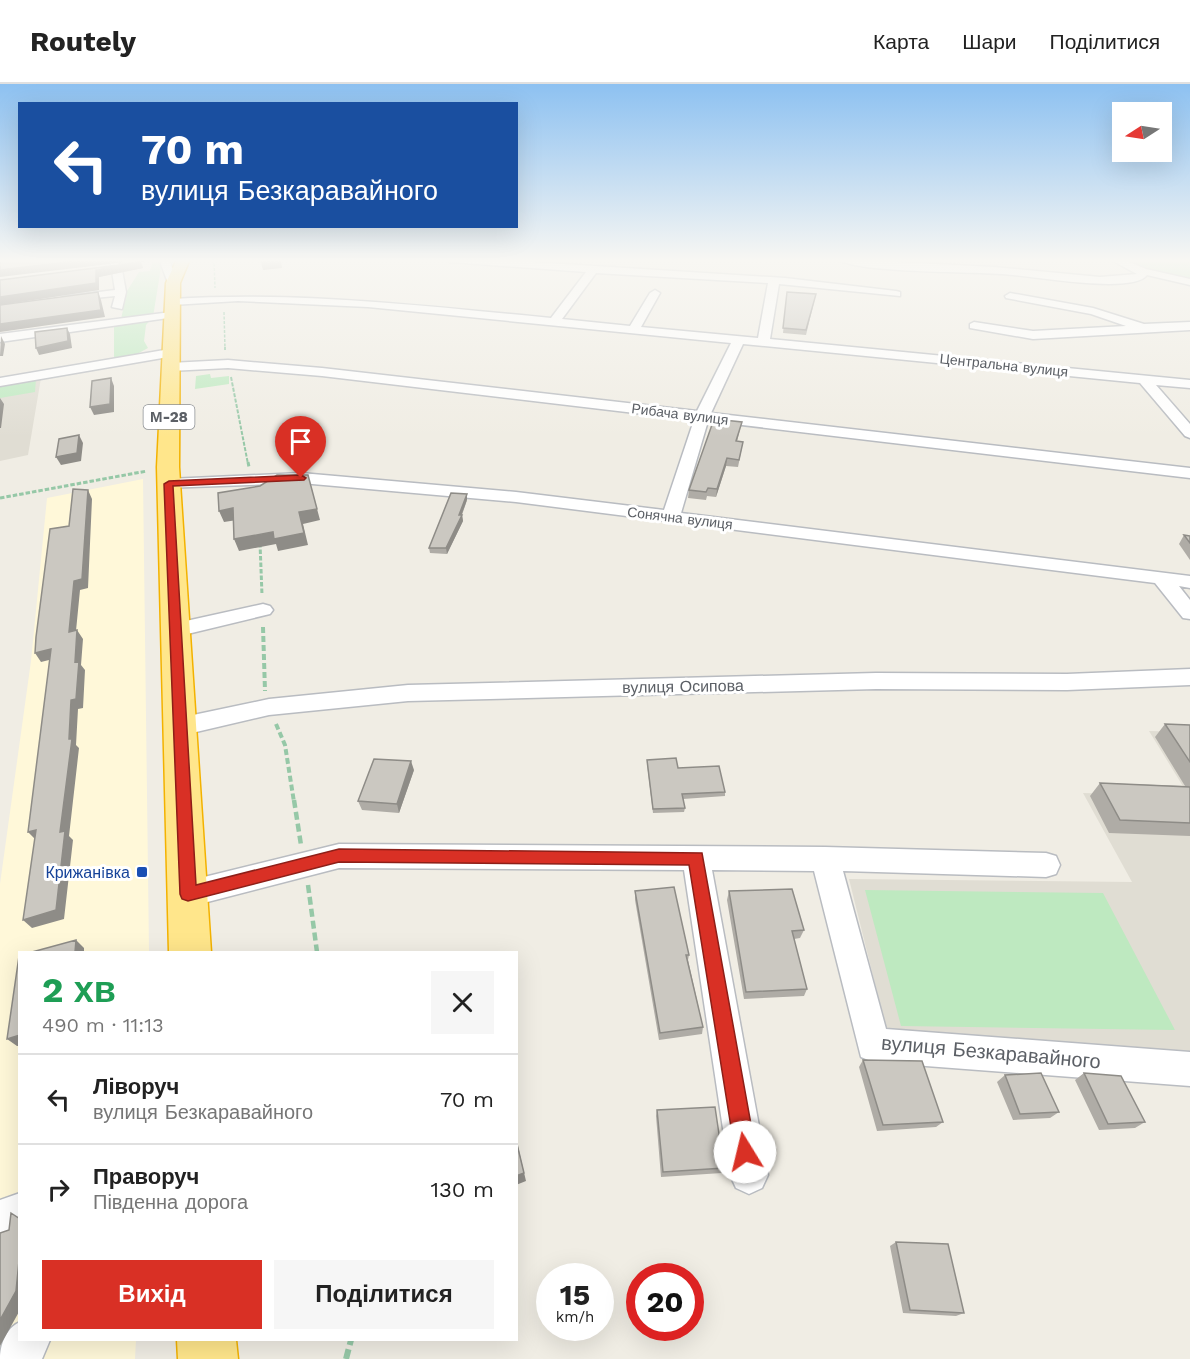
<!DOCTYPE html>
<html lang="uk">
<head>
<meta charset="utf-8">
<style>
  :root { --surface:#fff; --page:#f6f6f6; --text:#222; --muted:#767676; --line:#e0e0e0; --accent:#d93025 }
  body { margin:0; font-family:"Work Sans",sans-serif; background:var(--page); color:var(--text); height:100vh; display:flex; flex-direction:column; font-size:22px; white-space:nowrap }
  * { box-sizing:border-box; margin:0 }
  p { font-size:20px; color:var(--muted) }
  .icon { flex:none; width:33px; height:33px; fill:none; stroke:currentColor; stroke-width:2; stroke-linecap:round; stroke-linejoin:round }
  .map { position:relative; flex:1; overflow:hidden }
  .details { position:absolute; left:18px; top:867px; width:500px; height:390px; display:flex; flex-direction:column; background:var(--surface); border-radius:0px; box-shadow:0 6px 24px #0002 }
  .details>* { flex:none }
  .top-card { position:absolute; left:18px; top:18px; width:500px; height:126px; border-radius:0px; box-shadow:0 6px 24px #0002; background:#1a4fa0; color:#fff; overflow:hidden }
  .needle { width:39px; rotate:258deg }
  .controls { position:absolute; left:1112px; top:18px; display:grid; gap:12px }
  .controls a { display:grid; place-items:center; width:60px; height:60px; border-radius:0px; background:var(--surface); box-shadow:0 6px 24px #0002; font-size:30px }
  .speed { position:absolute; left:536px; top:1179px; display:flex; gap:12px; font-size:30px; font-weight:700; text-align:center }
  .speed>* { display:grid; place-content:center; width:78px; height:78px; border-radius:50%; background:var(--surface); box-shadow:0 6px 24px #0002; line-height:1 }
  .speed small { font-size:15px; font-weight:400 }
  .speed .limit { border:9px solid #d22; background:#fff; color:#111 }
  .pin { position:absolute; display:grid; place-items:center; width:51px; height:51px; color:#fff; margin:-62px -26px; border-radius:50% 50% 50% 0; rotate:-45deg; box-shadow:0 0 6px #0007 }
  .pin .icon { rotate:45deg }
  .me { position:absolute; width:66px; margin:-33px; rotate:351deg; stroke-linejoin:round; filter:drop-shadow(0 0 4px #0008) }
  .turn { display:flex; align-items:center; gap:21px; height:126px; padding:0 24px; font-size:27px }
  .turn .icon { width:78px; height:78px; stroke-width:2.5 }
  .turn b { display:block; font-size:42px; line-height:51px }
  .round { display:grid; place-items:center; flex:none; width:63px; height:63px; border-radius:0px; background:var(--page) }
  .headline { display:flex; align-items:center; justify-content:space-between; height:102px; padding:0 24px }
  h1 { font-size:36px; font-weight:700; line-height:45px; color:#1e9e55 }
  .primary-button { display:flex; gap:12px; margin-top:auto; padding:12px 24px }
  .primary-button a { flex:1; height:69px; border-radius:0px; background:var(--accent); color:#fff; font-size:24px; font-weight:700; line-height:69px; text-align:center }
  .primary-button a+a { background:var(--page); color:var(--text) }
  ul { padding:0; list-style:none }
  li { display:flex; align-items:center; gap:18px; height:90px; padding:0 24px; border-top:2px solid var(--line) }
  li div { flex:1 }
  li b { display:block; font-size:22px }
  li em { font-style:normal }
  header { display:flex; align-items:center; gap:36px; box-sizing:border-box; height:84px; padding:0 30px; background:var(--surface); border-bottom:2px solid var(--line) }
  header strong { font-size:28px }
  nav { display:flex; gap:33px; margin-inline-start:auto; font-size:21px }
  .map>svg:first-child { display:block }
  .commercial { fill:#fff8d9 }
  .education { fill:#e0ddd3 }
  .green { fill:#bee9c0 }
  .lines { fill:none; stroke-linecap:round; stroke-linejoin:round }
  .minor-casing { stroke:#b9bcc1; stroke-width:3 }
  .highway-casing { stroke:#f3b200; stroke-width:3 }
  .path-far5 { stroke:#96c8a7; stroke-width:1.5; stroke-dasharray:3 1.5; stroke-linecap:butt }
  .path-far4 { stroke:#96c8a7; stroke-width:2; stroke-dasharray:4 1.5; stroke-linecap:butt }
  .path-far3 { stroke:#96c8a7; stroke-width:3; stroke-dasharray:4.5 2; stroke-linecap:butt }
  .path-far2 { stroke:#96c8a7; stroke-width:4; stroke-dasharray:6 3; stroke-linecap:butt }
  .path-far1 { stroke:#96c8a7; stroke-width:4.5; stroke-dasharray:8 4; stroke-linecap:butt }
  .path { stroke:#96c8a7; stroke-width:6; stroke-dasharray:10 4.5; stroke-linecap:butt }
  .minor { fill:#fff; fill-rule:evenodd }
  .highway { fill:#ffe68b; fill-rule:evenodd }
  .wall { fill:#afaca6 }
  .shaded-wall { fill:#8e8c87 }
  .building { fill:#cbc8c1; stroke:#8e8c87; stroke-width:1.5 }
  .route { fill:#d93025; stroke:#8d1f18; stroke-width:1.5 }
  .transit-dot { fill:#1a4fb4; stroke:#fff; stroke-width:2 }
  .labels { text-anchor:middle; stroke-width:6; stroke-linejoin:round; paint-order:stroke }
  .far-street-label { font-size:14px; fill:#5c6066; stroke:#fff }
  .shield { fill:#fff; stroke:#8d9094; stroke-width:1.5 }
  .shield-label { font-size:15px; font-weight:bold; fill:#5c6066 }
  .street-label { font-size:16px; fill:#5c6066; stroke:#fff }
  .transit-label { font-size:16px; fill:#164399; stroke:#fff; text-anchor:end }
  .near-street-label { font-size:20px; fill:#5c6066; stroke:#fff }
</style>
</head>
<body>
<header>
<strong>Routely</strong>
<nav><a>Карта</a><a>Шари</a><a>Поділитися</a></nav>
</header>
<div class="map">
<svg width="1190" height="1275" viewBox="0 0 1190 1275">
  <rect width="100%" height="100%" fill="#f0ede4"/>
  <path class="commercial" d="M143,395L149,868H20V1256H136L135,1275H0V800L31,577L47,414Z"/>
  <path class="education" d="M41,294L28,371L0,377V300Z
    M1149,647L1190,648V971L887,948L849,795L1132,798L1083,709L1189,712Z"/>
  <path class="green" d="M1132,175H1190V197L1143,186L1130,179Z
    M153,177H162L153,233L146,241L144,257L148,264L137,270L114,274V241L120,240L127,207L139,188L150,187Z
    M210,290L211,294L229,292V300L195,305L196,292Z
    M36,295L35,308L0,314V301Z
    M865,806L1103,809L1175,946L901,942Z"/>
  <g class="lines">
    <defs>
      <path id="minor" d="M110,175H120L126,208L122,225L112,223L115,212L63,217V213L67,212L115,206Z
        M159,175H169L178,199L177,201L168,199Z
        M445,175H485L785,194L896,207L900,208V212L779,200L770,255L1190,296V304L1156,301L1190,340V354L1185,352L1140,299L743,260L711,329L1190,384V394L708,337L681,429L1190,492V504L1179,502L1190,516V535L1183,534L1155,499L516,418L301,399L163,404L161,400L163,396L169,395L301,389L516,408L664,426L694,336L322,292L228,284L170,287L163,283L170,279L228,276L322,284L697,327L731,259L368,223L238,217L172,221L166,218L172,215C299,207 425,222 551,234L586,188L450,178ZM596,189L768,199L758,254L641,243L660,209L655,206L650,209L630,242L562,235Z
        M837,175L994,183L1100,193L1137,190L1109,175H1122L1146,185L1190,195V201L1147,191C1134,210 1037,193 1013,191C981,187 857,190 837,175Z
        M1010,209L1093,224L1144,240L1190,238V246L1033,255L970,244V240L974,238L1033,247L1126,242L1091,230L1006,214L1005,212Z
        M171,228L175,229V233L0,258V250Z
        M170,265L174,266V272L0,302V294Z
        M263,520L270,522L273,526L270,530L175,553L168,551L164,546L168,541Z
        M1190,585V601L1067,606L876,605L408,617L269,631L179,652L170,649L167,643L170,637L179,634L269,615L408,601L876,589L1067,590Z
        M339,760L825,763L1046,769L1056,772L1060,781L1056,790L1046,793L843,787L886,945L1190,968V1002L873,978L861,973L814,787L712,786L768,1091L762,1104L749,1110L736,1104L730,1091L684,786L339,784L188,823L178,819L173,810L178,801L188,797Z
        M20,1109V1148L0,1156V1116Z
        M20,1238V1256H50L42,1275H0C0,1261 6,1244 20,1238Z"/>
      <path id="highway" d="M177,175H190L180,199L179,383L211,868H169L157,383L166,199Z
        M177,1256H236L238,1275H178Z"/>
    </defs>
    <use href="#minor" class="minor-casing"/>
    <use href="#highway" class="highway-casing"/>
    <path class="path-far5" d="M214,175L215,204
      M224,228L225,265"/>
    <path class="path-far4" d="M225,263V266
      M231,293L248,380"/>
    <path class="path-far3" d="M248,378L249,383
      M0,414L147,387
      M260,459L262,511"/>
    <path class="path-far2" d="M263,543L265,607
      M276,640L285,661L294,718"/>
    <path class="path-far1" d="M294,716L301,761
      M308,801L317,868"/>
    <path class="path" d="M346,1275L351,1256"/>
    <use href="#minor" class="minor"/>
    <use href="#highway" class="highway"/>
  </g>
  <path class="wall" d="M0,175H143L144,178H141L143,184L99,193V206L0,221L119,181V180L117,179Z
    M787,208L816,210L806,251L783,249Z
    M740,345L737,358H743L738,383L726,382L716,413L707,412L706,416L688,414L689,406Z
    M467,416L462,431L463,437L447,470L430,469L429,464Z
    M1184,451L1190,452V476L1179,460Z
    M1165,640L1190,641V752L1109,749L1090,712L1100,699L1185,702L1155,653Z
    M647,676L678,684L725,708V712L683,715L685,724L684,728L653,729L647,680Z
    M414,686L399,729L362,726L358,717Z
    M635,807L689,871L688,876L703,943L702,950L659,956L635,816Z
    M729,807L804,846L800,854L794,855L807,905L804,912L744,915L727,816Z
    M863,976L943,1038L936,1043L877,1047L859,983Z
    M1084,989L1145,1038L1135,1044L1099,1046L1075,996Z
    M1005,991L1059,1028L1050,1034L1013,1036L997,998Z
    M657,1026L724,1084L722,1089L661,1093L656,1032Z
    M896,1158L964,1229L956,1232L903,1229L890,1162Z"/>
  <path class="shaded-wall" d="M93,175H115L117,179L0,193V186Z
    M137,175H143L144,178H141L143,184L99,193V206L0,221V213L96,186L138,178Z
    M281,175L282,184L263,186L261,178Z
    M98,208L101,216L105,233L0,248V240Z
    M67,244L70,250L72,264L39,271L36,264Z
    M1,252L5,260L3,272H0Z
    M111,294L114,302V328L94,331L90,323Z
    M0,314L4,320L1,344H0Z
    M79,351L83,359L81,377L61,381L56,373Z
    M727,374L726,382L716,413L717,405Z
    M308,391L320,436L303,440L308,461L278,467L276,460L239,467L234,455L273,448L299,428Z
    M88,406L92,415L88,504L80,506L75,557L69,548L74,497Z
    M467,410V416L460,435L462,431L463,437L447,470L446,464Z
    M233,424L237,436L224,438L219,427Z
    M77,546L83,555L81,581L85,586L83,624L78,625L76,661L79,664L69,752L73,756L64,835L32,844L23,836L60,748L69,655L71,616L75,578Z
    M51,565L57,574L41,578L35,569Z
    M411,677L414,686L399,729L397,720Z
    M36,746L37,757L28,748Z
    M76,856L84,864V868H75Z
    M20,951V962H17L7,955Z
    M516,1054L526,1097L516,1101Z
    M20,1167V1226L0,1262V1236Z"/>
  <path class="building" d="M0,175H93L0,186Z
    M118,175H138L141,177L96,186V199L0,213V196L119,181L121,177Z
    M261,175H280V176L261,178Z
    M98,208L101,226L0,240V221Z
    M787,208L816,210L806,246L783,244Z
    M67,244L68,257L36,264L35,248Z
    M111,294L110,320L90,323L92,297Z
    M714,335L742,338L736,357L743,358L739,376L727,374L717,405L708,404L706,408L689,406Z
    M79,351L77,369L56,373L59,355Z
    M277,391H308L317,425L299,428L304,449L274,455L273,448L234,455L233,424L219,427L218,409L260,402Z
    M73,405L88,406L82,495L74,497L69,548L77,546L75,578L79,577L76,615L71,616L69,655H72L60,748L65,747L56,826L23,836L36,746L28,748L51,565L35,569L36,553L50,445L69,442Z
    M451,409L467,410L459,431H462L446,464H429Z
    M1184,451L1190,452V459Z
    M1165,640L1190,641V678Z
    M676,674L678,684L719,682L725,708L682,710L685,724L653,725L647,676Z
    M374,675L411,677L397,720L358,717Z
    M1100,699L1190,703V739L1120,736Z
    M674,803L689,871H686L703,943L660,949L635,807Z
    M792,805L804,846L792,847L807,905L746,908L729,807Z
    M76,856L75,868H32Z
    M19,872L20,951L7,955Z
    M863,976L922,977L943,1038L883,1041Z
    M1041,989L1059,1028L1020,1030L1005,991Z
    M1084,989L1121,992L1145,1038L1108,1040Z
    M715,1023L724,1084L663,1088L657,1026Z
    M516,1056L524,1089L516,1092Z
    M11,1129L20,1135V1167L16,1207L0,1236V1149L9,1146Z
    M896,1158L948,1160L964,1229L910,1226Z"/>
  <linearGradient id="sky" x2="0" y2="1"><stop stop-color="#8dc1f1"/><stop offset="0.5" stop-color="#f8f7f3"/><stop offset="1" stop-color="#f8f7f3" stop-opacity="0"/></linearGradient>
  <rect width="1190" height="353" fill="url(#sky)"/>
  <path class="route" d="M301,391L306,394L304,396L173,402L196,801L339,765L702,769L756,1068L753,1076L745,1079L738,1076L735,1068L689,781L339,778L188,817L182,815L180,810L164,400L169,397Z"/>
  <rect class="transit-dot" x="136" y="782" width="12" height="12" rx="3"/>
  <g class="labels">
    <g class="far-street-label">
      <text transform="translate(1004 281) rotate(6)" y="5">Центральна вулиця</text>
      <text transform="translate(680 330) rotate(7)" y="5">Рибача вулиця</text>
      <text transform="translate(680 434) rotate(7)" y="5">Сонячна вулиця</text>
    </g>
    <rect class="shield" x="143.5" y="321" width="51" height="24" rx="4.5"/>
    <g class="shield-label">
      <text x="169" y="338">М-28</text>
    </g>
    <g class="street-label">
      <text transform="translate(683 602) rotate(-1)" y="6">вулиця Осипова</text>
    </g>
    <g class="transit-label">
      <text x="130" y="794">Крижанiвка</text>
    </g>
    <g class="near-street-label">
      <text transform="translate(991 968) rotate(5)" y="7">вулиця Безкаравайного</text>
    </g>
  </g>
</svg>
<div class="controls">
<a><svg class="needle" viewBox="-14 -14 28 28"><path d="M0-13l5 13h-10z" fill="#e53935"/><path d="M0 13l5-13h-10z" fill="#767676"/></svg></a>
</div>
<div class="speed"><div>15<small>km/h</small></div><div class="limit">20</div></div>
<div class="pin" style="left:301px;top:394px;background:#d93025"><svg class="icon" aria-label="arrive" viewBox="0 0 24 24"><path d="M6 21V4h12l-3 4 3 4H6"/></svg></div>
<svg class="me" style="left:745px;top:1068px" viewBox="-20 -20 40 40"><circle r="19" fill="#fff"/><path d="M0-13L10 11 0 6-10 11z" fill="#d93025"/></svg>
<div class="top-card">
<div class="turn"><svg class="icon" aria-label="left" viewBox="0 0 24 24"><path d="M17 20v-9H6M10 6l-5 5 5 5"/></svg><div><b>70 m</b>вулиця Безкаравайного</div></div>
</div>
<section class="details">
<div class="headline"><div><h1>2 хв</h1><p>490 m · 11:13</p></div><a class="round"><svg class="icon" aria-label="close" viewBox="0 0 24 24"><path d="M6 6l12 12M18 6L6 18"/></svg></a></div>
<ul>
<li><svg class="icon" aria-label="left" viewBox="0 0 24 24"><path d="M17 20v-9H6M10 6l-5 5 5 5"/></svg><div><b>Ліворуч</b><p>вулиця Безкаравайного</p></div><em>70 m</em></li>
<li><svg class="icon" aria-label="right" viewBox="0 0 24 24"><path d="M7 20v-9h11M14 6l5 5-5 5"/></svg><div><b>Праворуч</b><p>Південна дорога</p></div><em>130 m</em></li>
</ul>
<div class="primary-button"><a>Вихід</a><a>Поділитися</a></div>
</section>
</div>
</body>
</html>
